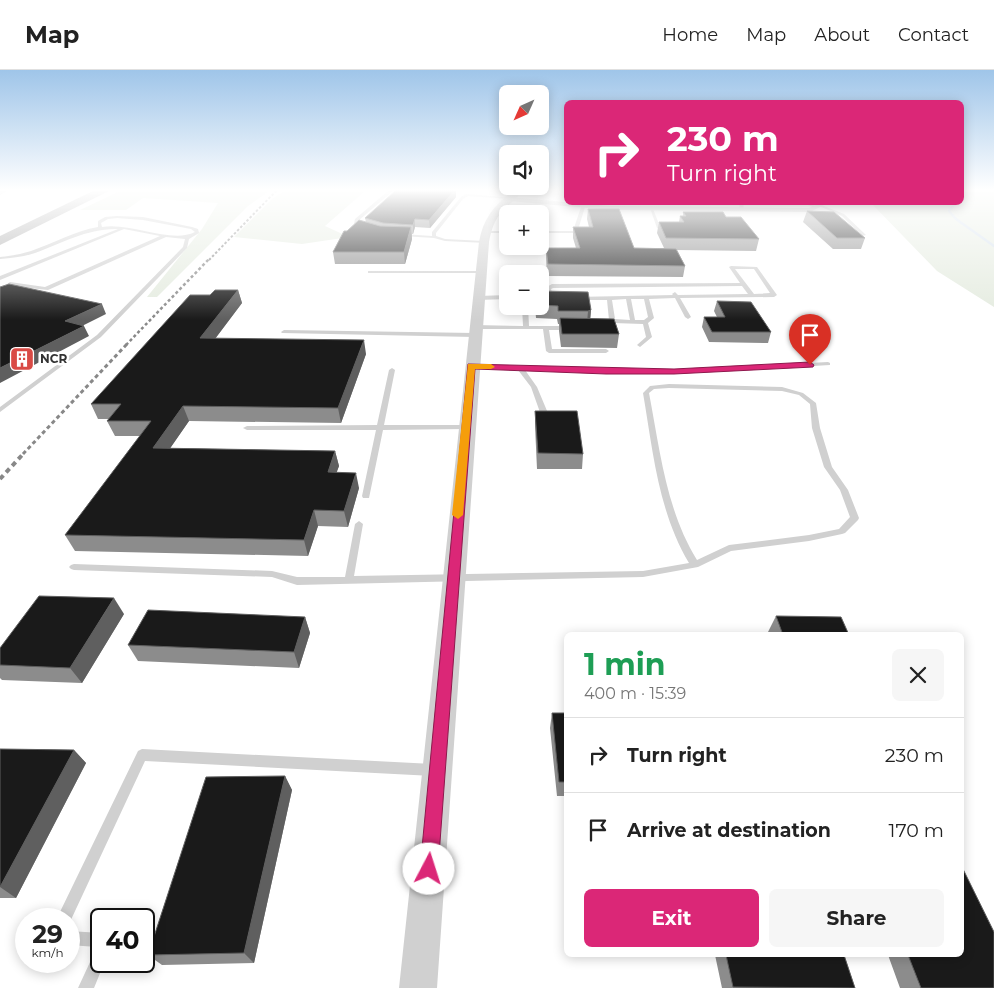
<!DOCTYPE html>
<html lang="en">
<head>
<meta charset="utf-8">
<style>
  :root { --surface:#fff; --page:#f6f6f6; --text:#222; --muted:#767676; --line:#e0e0e0; --accent:#db2777 }
  body { margin:0; font-family:Montserrat,sans-serif; background:var(--page); color:var(--text); height:100vh; display:flex; flex-direction:column; font-size:19px; white-space:nowrap }
  * { box-sizing:border-box; margin:0 }
  p { font-size:16px; color:var(--muted) }
  .icon { flex:none; width:28px; height:28px; fill:none; stroke:currentColor; stroke-width:2; stroke-linecap:round; stroke-linejoin:round }
  .map { position:relative; flex:1; overflow:hidden }
  .panel { position:absolute; left:564px; top:562px; width:400px; height:325px; display:flex; flex-direction:column; background:var(--surface); border-radius:8px; box-shadow:0 2px 12px #0003 }
  .panel>* { flex:none }
  .guide { position:absolute; left:564px; top:30px; width:400px; height:105px; border-radius:8px; box-shadow:0 2px 12px #0003; background:#db2777; color:#fff; overflow:hidden }
  .needle { width:32px; rotate:225deg }
  .fabs { position:absolute; left:499px; top:15px; display:grid; gap:10px }
  .fabs a { display:grid; place-items:center; width:50px; height:50px; border-radius:8px; background:var(--surface); box-shadow:0 2px 12px #0003; font-size:25px }
  .speed { position:absolute; left:15px; top:838px; display:flex; gap:10px; font-size:25px; font-weight:700; text-align:center }
  .speed>* { display:grid; place-content:center; width:65px; height:65px; border-radius:50%; background:var(--surface); box-shadow:0 2px 12px #0003; line-height:1 }
  .speed small { font-size:12px; font-weight:400 }
  .speed .limit { border:2px solid #111; border-radius:8px; background:#fff; color:#111 }
  .pin { position:absolute; display:grid; place-items:center; width:42px; height:42px; color:#fff; margin:-51px -21px; border-radius:50% 50% 50% 0; rotate:-45deg; box-shadow:0 0 5px #0007 }
  .pin .icon { rotate:45deg }
  .me { position:absolute; width:55px; margin:-28px; rotate:5deg; stroke-linejoin:round; filter:drop-shadow(0 0 4px #0008) }
  .turn { display:flex; align-items:center; gap:18px; height:105px; padding:0 20px; font-size:22px }
  .turn .icon { width:65px; height:65px; stroke-width:2.5 }
  .turn b { display:block; font-size:35px; line-height:42px }
  .round { display:grid; place-items:center; flex:none; width:52px; height:52px; border-radius:8px; background:var(--page) }
  .headline { display:flex; align-items:center; justify-content:space-between; height:85px; padding:0 20px }
  h1 { font-size:30px; font-weight:700; line-height:38px; color:#1e9e55 }
  .cta { display:flex; gap:10px; margin-top:auto; padding:10px 20px }
  .cta a { flex:1; height:58px; border-radius:8px; background:var(--accent); color:#fff; font-size:20px; font-weight:700; line-height:58px; text-align:center }
  .cta a+a { background:var(--page); color:var(--text) }
  ul { padding:0; list-style:none }
  li { display:flex; align-items:center; gap:15px; height:75px; padding:0 20px; border-top:1px solid var(--line) }
  li div { flex:1 }
  li b { display:block; font-size:19px }
  li em { font-style:normal }
  header { display:flex; align-items:center; gap:30px; box-sizing:border-box; height:70px; padding:0 25px; background:var(--surface); border-bottom:1px solid var(--line) }
  header strong { font-size:24px }
  nav { display:flex; gap:28px; margin-inline-start:auto; font-size:18px }
  .map>svg:first-child { display:block }
  .green { fill:#e4ebdf }
  .lines { fill:none; stroke-linecap:round; stroke-linejoin:round }
  .stream { stroke:#d1deeb; stroke-width:2.5 }
  .service { fill:#d0d0d0; fill-rule:evenodd }
  .minor { fill:#d0d0d0; fill-rule:evenodd }
  .tertiary { fill:#d0d0d0; fill-rule:evenodd }
  .primary { fill:#ababab; fill-rule:evenodd }
  .rail-far3 { stroke:#888; stroke-width:2; stroke-dasharray:2.5 2; stroke-linecap:butt }
  .rail-far2 { stroke:#888; stroke-width:2.5; stroke-dasharray:3 2.5; stroke-linecap:butt }
  .rail-far1 { stroke:#888; stroke-width:3; stroke-dasharray:4 3; stroke-linecap:butt }
  .rail { stroke:#888; stroke-width:4; stroke-dasharray:5 4; stroke-linecap:butt }
  .wall { fill:#8c8c8c }
  .shaded-wall { fill:#5f5f5f }
  .building { fill:#1a1a1a; stroke:#5f5f5f }
  .route { fill:#db2777; stroke:#8e194d }
  .slow { fill:#f59e0b }
  .labels { text-anchor:middle; stroke-width:5; stroke-linejoin:round; paint-order:stroke }
  .far-poi-label { font-size:12px; font-weight:bold; fill:#333; stroke:#fff; text-anchor:start }
</style>
</head>
<body>
<header>
<strong>Map</strong>
<nav><a>Home</a><a>Map</a><a>About</a><a>Contact</a></nav>
</header>
<div class="map">
<svg width="994" height="918" viewBox="0 0 994 918">
  <rect width="100%" height="100%" fill="#fff"/>
  <path class="green" d="M120,121H269L248,136L157,227H147L202,159L218,133L143,128L126,140H80Z
    M284,121H365L325,156L349,167L302,174L234,167L272,129Z
    M961,121H994V237L937,201L871,133L961,132Z"/>
  <g class="lines">
    <path class="stream" d="M961,129L963,121
      M956,132L949,141L956,149L994,176"/>
    <path class="service" d="M388,121H393L358,151L357,153L367,158V160H363L354,154L355,149Z
      M466,124L513,128L511,129L468,126L463,129L436,163V166L445,169L484,171L486,173L445,171L434,168L402,166L400,165L402,164L432,166V162L461,127Z
      M740,132H744L743,140L741,141L739,140Z
      M799,132H806L818,137L816,138Z
      M819,134L844,144L866,165L862,166L842,146L819,136Z
      M583,136L585,137L577,163H540V161H573L581,137Z
      M650,138L653,139L661,159L657,158Z
      M117,146L143,147L192,157L198,159L199,163L189,169L187,178L101,267L0,342V337L97,265L183,177L185,169L166,167L48,220L10,216L7,214L10,212L45,217L160,166L124,159L0,210V206L118,159C88,158 62,173 35,183C23,187 12,188 0,189V187C11,186 21,184 31,181C54,173 75,161 98,157V151L105,147ZM117,148L143,150L191,159L195,162C171,174 131,152 102,157L101,153L108,149Z
      M486,161H508V163H484Z
      M731,196L757,197L777,225L774,227L680,228L691,247L688,249L685,247L675,228L649,229L654,248L648,253L652,267L640,277L637,275L646,267L643,254L613,253L602,255V253L609,250L607,230H577L574,228L575,227L673,225L672,224L675,222L678,225L748,224L742,216L553,218L551,219L553,227L550,229L547,227L545,218L552,214L740,213L729,197ZM735,199H754L770,223L754,224ZM626,229L630,250L615,249L612,230ZM631,229H644L648,247L644,250H635Z
      M370,201H481L483,202L481,203H368V201Z
      M508,225V229L478,230L475,228L478,226Z
      M522,236H528L529,256H569L572,258L569,260H549L552,279H606L609,281L606,283H549L546,281L543,259H474L471,257L474,255L523,256Z
      M284,260L474,263L477,265L474,267L282,263L281,262Z
      M828,292L830,293V295L674,304L525,300L537,317L550,348L546,350L542,348L531,317L518,300L471,298L468,296L471,294L674,300Z
      M392,298L395,300L384,355H465L469,357L465,359L383,360L369,428H363L362,426L376,360H247L243,358L247,356L377,355L389,300Z
      M669,314L782,317L803,323L816,333L820,358L832,397L848,420L859,448L858,450L845,463L842,464L809,471L731,481L698,497L643,507L297,515L272,507L74,500L71,499L69,497L71,495L74,494L272,501L297,507H345L355,454L359,451L363,454L354,506L643,501L689,493C658,441 653,381 643,323L650,316ZM669,318L782,321L799,325L810,334L812,358L824,397L840,420L850,447L839,459L809,465L729,475L697,490C666,440 660,380 649,323L654,319Z
      M142,679L433,694L437,696L439,700L437,704L433,706L145,691L69,854V849H57L59,844L138,681Z
      M69,861L101,863V891H105L94,918H78L97,877L69,875Z"/>
    <path class="minor" d="M0,121H8L0,125Z
      M507,127L610,136L809,138L820,133L824,135L810,142L610,140L510,131L506,129Z"/>
    <path class="tertiary" d="M513,121H523C504,142 495,141 489,172L437,918H399L479,172C483,149 494,135 513,121Z"/>
    <path class="primary" d="M93,121H109L0,175V166Z"/>
    <path class="rail-far3" d="M209,190L276,121"/>
    <path class="rail-far2" d="M126,275L210,188"/>
    <path class="rail-far1" d="M23,384L127,274"/>
    <path class="rail" d="M0,409L24,383"/>
  </g>
  <path class="wall" d="M454,121H456V127L430,158L415,157L413,164H412V169L405,194H335L333,182L347,161L366,152L365,148Z
    M588,139L634,178H664L657,163L659,152H679L680,146H683V142L726,147L759,169L756,181L677,180L685,196L683,207L547,206L546,189V178H576L573,168V157H589L587,149Z
    M807,141L865,168L861,179H833L803,152Z
    M238,220L242,233L215,269L366,284L341,353L189,351L170,378L335,381L339,396L336,403L359,418L348,457L318,456L308,486L75,481L65,465L140,366H115L107,351L109,349H98L91,334L210,225Z
    M540,221L591,240L590,248L619,264L617,278L561,277L559,261V254H558L557,249L536,248L535,236H540Z
    M717,231L771,262L768,273L709,272L702,257L704,247H717L714,241Z
    M535,341L583,384L582,399H537L535,356Z
    M124,544L82,613L2,610L0,608V578Z
    M776,546L849,565H769L768,562Z
    M305,547L310,563L299,598L138,591L128,575Z
    M552,643H566V726H557L550,658Z
    M0,679L74,680L86,693L16,828H0Z
    M285,706L292,720L254,893L162,895L148,885Z
    M715,885H844L855,918H722Z
    M888,885H961L994,918H900Z"/>
  <path class="shaded-wall" d="M454,121H456V127L430,158L429,150Z
    M415,149V157L413,164V155Z
    M411,157L412,169L405,194L404,182Z
    M238,220L242,233L205,282L200,268Z
    M102,234L106,244L70,262L65,251Z
    M591,240L590,253L587,254L588,241Z
    M84,256L89,266L0,313V298Z
    M364,270L366,284L341,353L338,338Z
    M183,336L189,351L160,393L153,378Z
    M335,381L339,396L331,418L328,402Z
    M356,403L359,418L348,457L344,441Z
    M314,440L318,456L308,486L304,470Z
    M114,528L124,544L82,613L70,598Z
    M305,547L310,563L299,598L294,582Z
    M74,680L86,693L16,828L0,817Z
    M285,706L292,720L254,893L244,883Z"/>
  <path class="building" d="M395,121H454L429,150L415,149L413,155L383,153L365,148Z
    M588,139H619L634,178L676,179L685,196L548,194L546,178H580L573,157H593Z
    M807,141L834,142L865,168H837Z
    M683,142H723L726,147H741L759,169L666,168L659,152H684L680,146H686Z
    M359,150L380,156L411,157L404,182H333L344,161H347Z
    M9,214L102,234L65,251L84,256L0,298V217Z
    M215,220H238L200,268L364,270L338,338L183,336L153,378L335,381L328,402L356,403L344,441L314,440L304,470L65,465L151,351H107L121,334H91L190,225H210Z
    M540,221L588,222L591,240L588,241H558V236L540,235Z
    M717,231L751,232L771,262H712L704,247H725Z
    M560,248L614,249L619,264H562Z
    M535,341H577L583,384L538,383Z
    M39,526L114,528L70,598L0,595V578Z
    M148,540L305,547L294,582L128,575Z
    M776,546L841,547L849,565H783Z
    M552,643H566V712H559Z
    M0,679L74,680L0,817Z
    M285,706L244,883L148,885L206,707Z
    M961,795L994,862V918H921L908,885H961Z
    M726,885H844L855,918L733,917Z"/>
  <linearGradient id="sky" x2="0" y2="1"><stop stop-color="#9fc5e9"/><stop offset="0.48" stop-color="#fff"/><stop offset="1" stop-color="#fff" stop-opacity="0"/></linearGradient>
  <rect width="994" height="250" fill="url(#sky)"/>
  <path class="route" d="M810,292L814,295L813,297L674,304H606L475,299L438,799L435,806L429,808L422,806L420,799L468,294L674,299Z"/>
  <path class="slow" d="M468,294H491L495,297L491,299H475L463,445L458,449L452,445Z"/>
  <defs>
    <symbol id="building-square" viewBox="-11 -11 22 22"><rect x="-9" y="-9" width="18" height="18" rx="4" fill="#d94a45" stroke="#fff"/><path d="M-4-6H4V6H1V3H-1V6H-4ZM-2.5-4.3h1.7v1.8h-1.7ZM.8-4.3h1.7v1.8H.8ZM-2.5-1h1.7V.8h-1.7ZM.8-1h1.7V.8H.8Z" fill="#fff"/></symbol>
  </defs>
  <g fill-rule="evenodd">
    <use href="#building-square" x="8" y="275" width="28" height="28"/>
  </g>
  <g class="labels">
    <g class="far-poi-label">
      <text x="40" y="293">NCR</text>
    </g>
  </g>
</svg>
<div class="fabs">
<a><svg class="needle" viewBox="-14 -14 28 28"><path d="M0-13l5 13h-10z" fill="#e53935"/><path d="M0 13l5-13h-10z" fill="#767676"/></svg></a>
<a><svg class="icon" aria-label="sound" viewBox="0 0 24 24"><path d="M4 9h4l5-4v14l-5-4H4zM17 9q2 3 0 6"/></svg></a>
<a>+</a>
<a>−</a>
</div>
<div class="speed"><div>29<small>km/h</small></div><div class="limit">40</div></div>
<div class="pin" style="left:810px;top:295px;background:#d93025"><svg class="icon" aria-label="arrive" viewBox="0 0 24 24"><path d="M6 21V4h12l-3 4 3 4H6"/></svg></div>
<svg class="me" style="left:429px;top:799px" viewBox="-20 -20 40 40"><circle r="19" fill="#fff"/><path d="M0-13L10 11 0 6-10 11z" fill="#db2777"/></svg>
<div class="guide">
<div class="turn"><svg class="icon" aria-label="right" viewBox="0 0 24 24"><path d="M7 20v-9h11M14 6l5 5-5 5"/></svg><div><b>230 m</b>Turn right</div></div>
</div>
<section class="panel">
<div class="headline"><div><h1>1 min</h1><p>400 m · 15:39</p></div><a class="round"><svg class="icon" aria-label="close" viewBox="0 0 24 24"><path d="M6 6l12 12M18 6L6 18"/></svg></a></div>
<ul>
<li><svg class="icon" aria-label="right" viewBox="0 0 24 24"><path d="M7 20v-9h11M14 6l5 5-5 5"/></svg><div><b>Turn right</b></div><em>230 m</em></li>
<li><svg class="icon" aria-label="arrive" viewBox="0 0 24 24"><path d="M6 21V4h12l-3 4 3 4H6"/></svg><div><b>Arrive at destination</b></div><em>170 m</em></li>
</ul>
<div class="cta"><a>Exit</a><a>Share</a></div>
</section>
</div>
</body>
</html>
